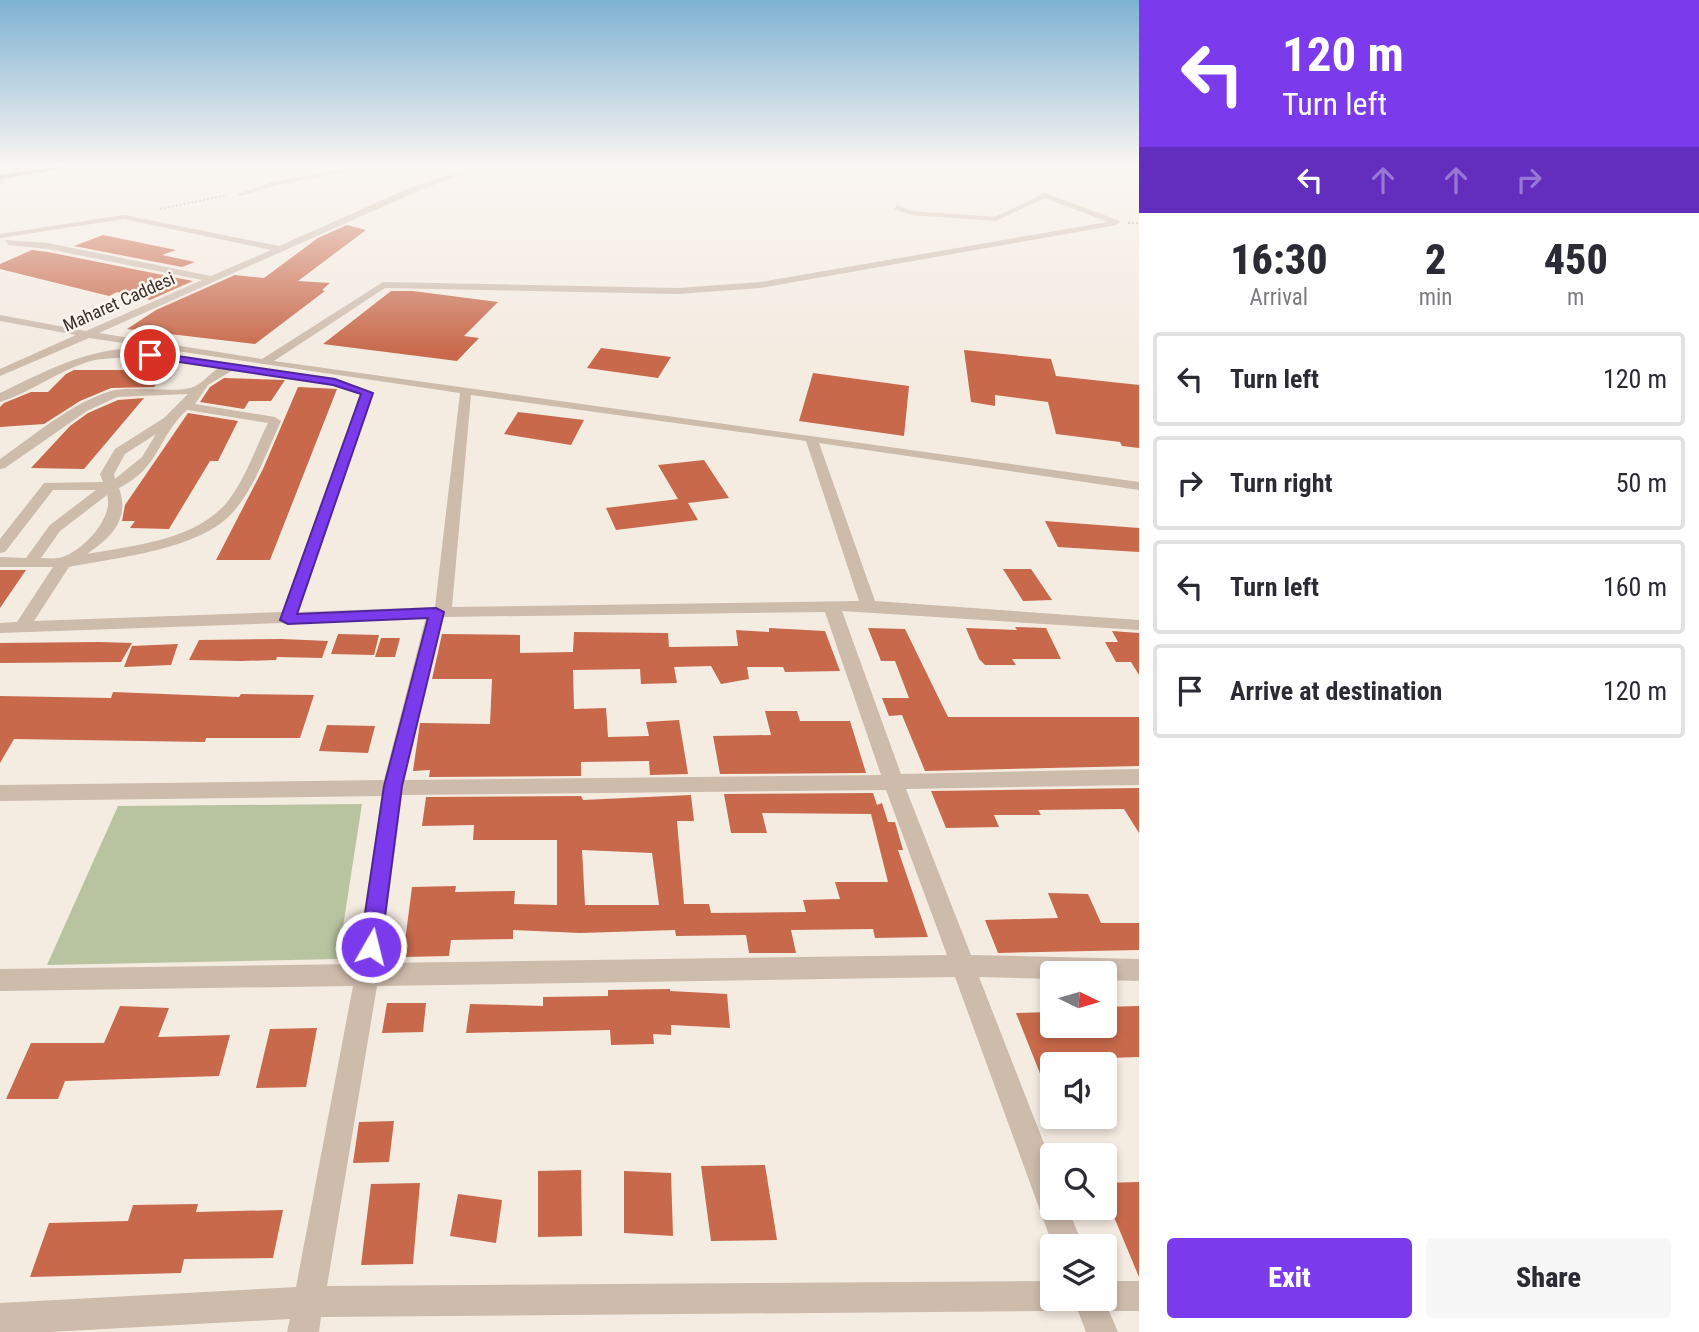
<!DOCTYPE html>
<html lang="en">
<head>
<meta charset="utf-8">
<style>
  :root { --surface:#fff; --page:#f7f7f7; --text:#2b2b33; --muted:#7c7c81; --line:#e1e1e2; --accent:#7c3aed }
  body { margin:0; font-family:"Roboto Condensed",sans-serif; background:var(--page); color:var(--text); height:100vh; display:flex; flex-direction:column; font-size:26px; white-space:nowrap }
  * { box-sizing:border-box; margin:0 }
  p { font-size:23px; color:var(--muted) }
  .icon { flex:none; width:38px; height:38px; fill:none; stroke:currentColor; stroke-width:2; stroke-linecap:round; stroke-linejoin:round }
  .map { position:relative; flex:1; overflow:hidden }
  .details { display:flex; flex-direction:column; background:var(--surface); width:560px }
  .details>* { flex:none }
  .hud { background:#7c3aed; color:#fff; overflow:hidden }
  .needle { width:46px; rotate:95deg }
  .fabs { position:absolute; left:1040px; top:961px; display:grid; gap:14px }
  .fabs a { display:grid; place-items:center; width:77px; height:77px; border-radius:7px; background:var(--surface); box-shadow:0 4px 10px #0003; font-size:35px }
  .pin { position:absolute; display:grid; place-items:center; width:60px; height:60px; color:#fff; margin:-30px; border:4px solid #fff; border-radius:50%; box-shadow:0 2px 7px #0007 }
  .me { position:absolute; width:77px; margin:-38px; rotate:8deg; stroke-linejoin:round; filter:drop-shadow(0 0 5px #0008) }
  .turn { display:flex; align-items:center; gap:24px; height:147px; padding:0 28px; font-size:32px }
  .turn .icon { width:91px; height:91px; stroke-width:2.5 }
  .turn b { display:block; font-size:49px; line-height:60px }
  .lanes { display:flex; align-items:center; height:66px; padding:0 28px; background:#0003; justify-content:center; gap:35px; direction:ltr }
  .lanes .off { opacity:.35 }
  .eta { display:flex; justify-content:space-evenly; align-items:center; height:119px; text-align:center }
  .eta b { font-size:42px; font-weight:800; line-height:49px }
  .action { display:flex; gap:14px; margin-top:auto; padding:14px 28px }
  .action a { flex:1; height:80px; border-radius:7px; background:var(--accent); color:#fff; font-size:28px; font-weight:800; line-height:80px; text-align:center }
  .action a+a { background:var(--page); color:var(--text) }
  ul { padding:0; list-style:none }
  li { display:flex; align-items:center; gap:21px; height:94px; margin:0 14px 10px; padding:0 14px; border:4px solid var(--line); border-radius:7px }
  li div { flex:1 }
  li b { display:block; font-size:26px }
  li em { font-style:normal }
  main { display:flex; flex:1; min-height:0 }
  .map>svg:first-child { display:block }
  .green { fill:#b8c4a0 }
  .building { fill:#c8694b; fill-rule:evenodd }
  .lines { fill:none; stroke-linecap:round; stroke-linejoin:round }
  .path { stroke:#b9a596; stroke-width:2; stroke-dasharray:2 2; stroke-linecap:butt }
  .minor { fill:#cdbbac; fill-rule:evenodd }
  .major { fill:#7d675c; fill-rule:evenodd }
  .route { fill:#7c3aed; stroke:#51269a; stroke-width:2 }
  .labels { text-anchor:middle; stroke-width:5; stroke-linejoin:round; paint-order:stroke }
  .far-street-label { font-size:18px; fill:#3b302b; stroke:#fbf5ee }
</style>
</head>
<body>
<main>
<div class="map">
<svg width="1139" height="1332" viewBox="0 0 1139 1332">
  <rect width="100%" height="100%" fill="#f4ebe1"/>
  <path class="green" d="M362,804L338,959L47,965L118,806Z"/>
  <path class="building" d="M347,225L366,230L298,281L330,283L322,290L325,291L255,344L127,329L156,310L235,275L264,278L318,238Z
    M103,235L176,250L162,255L195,262L182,267L74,246Z
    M32,250L48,252L193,281L150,300L117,292L109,296L0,269V264Z
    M391,291H413L498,302L464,336L479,338L457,361L323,344Z
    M601,348L671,357L658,378L587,368Z
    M964,350L1051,359L1056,376L1139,385V448L1122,446L1120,442L1056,434L1048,402L995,395V406L971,402Z
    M74,370H168L154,387L111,388L80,401L44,424L0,427V407L4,403L31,392H48L66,374Z
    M813,373L909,386L904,436L799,421Z
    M224,378L285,380L271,401H249L244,409L200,402L210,387Z
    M298,387L337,389L270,560H216L263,469Z
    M144,398L84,469L31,468L70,426L88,413L118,400Z
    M518,412L584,420L571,445L504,434Z
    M188,413L238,421L218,461H210L169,529L130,528L135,521H122L125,505Z
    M704,460L729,498L688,503L698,520L616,530L606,508L678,499L658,465Z
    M1045,521L1139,528V552L1058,547Z
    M1003,569H1031L1052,600L1023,601Z
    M0,570H26L0,608Z
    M1015,627L1046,628L1061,659H1012L1016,665H985L979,659L966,628L1017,630Z
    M769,628L825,631L840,671L785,672L783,667H747L749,679L721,684L711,666L674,667L677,683L641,684L640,669L573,670L574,709L606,708L608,737L649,736L646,722L679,720L688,774L650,775L649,761L581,762V776L429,777L430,770L413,771L420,723L490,724L492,679H432L442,634L520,635V653L573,652L574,632L668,633L669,647L738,646L736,630L769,632Z
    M868,628L905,629L948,717H1139V766L925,771L902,715L889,716L882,698H909L895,661H881Z
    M1112,631L1139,633V675L1131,662H1116L1105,642H1118Z
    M338,634L379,635L374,655L331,654Z
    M381,638H400L395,657H375Z
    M282,639L328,641L322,658L277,657L276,660L241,661L189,660L199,640Z
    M0,643L99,642L132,643L121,662L0,663Z
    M178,644L171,665L124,667L132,646Z
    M113,692L239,697L241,694L314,695L300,738H206L205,742L14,739L0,763V696L111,698Z
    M765,711H797L800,721H850L866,773L720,774L713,736L771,735Z
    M327,725L375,726L368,753L319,751Z
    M1139,788V833L1124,809L1038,810L1041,815H994L999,827L946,828L931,791Z
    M873,793L877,805L882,803L888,822H895L903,850H898L928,937L875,938L873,929L791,930L796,953H749L746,935L676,936L675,930L580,933L513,930V939L451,940L449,956L403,957L412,887L456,886L455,892L515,891L514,904L557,905V840H473L474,825L422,826L426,797L581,796L583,800L691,795L694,821H677L684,904H709L711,913L806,912L803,900L840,899L835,882H888L871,814L762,813L767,833H731L724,794ZM582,850L652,853L659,905H585Z
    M1048,893L1088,894L1101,923H1139V950L998,953L985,920L1058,918Z
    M670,989V991L727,994L730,1028L671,1025V1035L653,1034L654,1044L611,1045L610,1030L466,1033L470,1004L543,1006V997L608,996V990Z
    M387,1003H426L423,1032L382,1033Z
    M120,1006L169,1008L158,1037L230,1035L219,1076L65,1081L58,1099H6L31,1043H104Z
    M1139,1006V1057L1108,1058L1111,1064H1052L1051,1101L1016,1013L1052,1012V1026H1104V1007Z
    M317,1028L306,1087L256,1088L270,1029Z
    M394,1121L389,1162L353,1163L359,1122Z
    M765,1165L777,1240L711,1241L701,1166Z
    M581,1170L582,1236L538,1237V1171Z
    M624,1171L671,1173L673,1236L624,1233Z
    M1139,1182V1277L1104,1193V1183Z
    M420,1183L413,1264L361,1265L371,1184Z
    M458,1194L502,1200L496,1243L450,1236Z
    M198,1204L196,1212L283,1210L273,1258L184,1259L181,1273L30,1277L49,1223L128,1221L133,1205Z"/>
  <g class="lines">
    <path class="path" d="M160,209L227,195
      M1128,223H1139"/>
    <path class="minor" d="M10,165H17L22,171L0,184V179L15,171Z
      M366,165H381L273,186L241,196L237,194L272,182Z
      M477,165H487L418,191L99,333L262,359L383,282L678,288L760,282L1108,222L1045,198L996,221L911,215L894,209L897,205L912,211L995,217L1045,193L1120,221L1117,225L760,288L678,294L385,288L274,361L1139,482V490L819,443L875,601L1139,620V630L842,611L901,774L1139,769V785L906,789L971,955L1139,959V981L1104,980V973H1052V979L979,977L1052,1164V1208H1068L1083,1246H1053L955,977L377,986L327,1286L1052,1281V1298H1066L1063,1307L1052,1311L321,1317L319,1332H287L290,1319L49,1332H0V1303L296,1287L353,986L0,991V969L356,964L382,796L0,801V785L384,780L426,617L295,622L288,625L282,623L0,633V623L17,622L53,567H0V557L26,558L50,525L96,490H53L5,552L0,553V539L44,483L103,482L100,474L115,449L164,418L188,394L117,397L87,411L5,468L0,469V459C35,435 71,403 111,391C132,385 177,394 193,387C208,381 216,362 235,365V369L208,385L195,404L275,417L281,421C267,451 256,485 234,511C201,550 118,557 69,567L34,621L282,612L361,395L324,381L330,378L371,391L373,393L299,612L435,607L460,393L89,338L0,376V369L76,335L0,321V315L86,331L202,280L48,249L8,245L5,240L48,243L211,276L271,250L124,219L0,238V234L124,215L279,246L412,187ZM471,395L806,441L859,601L452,607ZM187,410L268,423C255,449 246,478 228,501C197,540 132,546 87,554C112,537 130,519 119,488C161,467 157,437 187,410ZM156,434L142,457L115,479L114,474L125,454ZM107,495C115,518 80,554 59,558C54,559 47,558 41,558L60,531ZM825,612L881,775L404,780L443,617ZM886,790L947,955L380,963L402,795Z
      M121,349L139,350L144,353C136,359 105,357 91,361C59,370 32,392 0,402V393C40,374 76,354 121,349Z
      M1104,1281H1139V1311H1109L1118,1332H1086L1073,1298H1104Z"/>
    <path class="major" d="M67,165H85L0,179V175Z"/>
  </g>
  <linearGradient id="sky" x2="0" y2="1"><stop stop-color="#7eb2d2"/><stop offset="0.47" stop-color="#faf6f2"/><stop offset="1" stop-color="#faf6f2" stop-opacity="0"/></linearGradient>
  <rect width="1139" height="352" fill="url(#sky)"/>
  <path class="route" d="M150,352L335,379L373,393L297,614L436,608L444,612L402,786L381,947L378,954L371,957L363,954L360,947L384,786L428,618L288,624L280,620L361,394L333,385L146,357Z"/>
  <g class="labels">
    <g class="far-street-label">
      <text transform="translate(119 302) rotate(-24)" y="6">Maharet Caddesi</text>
    </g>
  </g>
</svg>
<div class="fabs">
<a><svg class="needle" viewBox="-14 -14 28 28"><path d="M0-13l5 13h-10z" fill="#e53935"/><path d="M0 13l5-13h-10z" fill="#7c7c81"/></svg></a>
<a><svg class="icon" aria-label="sound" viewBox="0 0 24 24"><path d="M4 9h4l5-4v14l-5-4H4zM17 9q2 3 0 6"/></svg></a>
<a><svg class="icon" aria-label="search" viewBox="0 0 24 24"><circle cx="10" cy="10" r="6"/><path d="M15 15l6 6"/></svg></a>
<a><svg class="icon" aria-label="layers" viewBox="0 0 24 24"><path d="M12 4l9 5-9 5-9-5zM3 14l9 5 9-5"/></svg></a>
</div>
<div class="pin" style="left:150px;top:355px;background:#d93025"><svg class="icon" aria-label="arrive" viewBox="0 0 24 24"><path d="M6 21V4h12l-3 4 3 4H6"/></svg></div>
<svg class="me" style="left:371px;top:947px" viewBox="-20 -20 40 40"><circle r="17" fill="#7c3aed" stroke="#fff" stroke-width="3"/><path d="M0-11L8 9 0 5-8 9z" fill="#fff"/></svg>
</div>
<section class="details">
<div class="hud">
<div class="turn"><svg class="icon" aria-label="left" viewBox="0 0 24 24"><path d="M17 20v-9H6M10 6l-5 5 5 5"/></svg><div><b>120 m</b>Turn left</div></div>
<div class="lanes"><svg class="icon" aria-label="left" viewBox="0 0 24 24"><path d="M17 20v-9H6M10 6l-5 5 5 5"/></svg><svg class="icon off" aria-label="ahead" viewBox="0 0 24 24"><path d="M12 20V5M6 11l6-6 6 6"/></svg><svg class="icon off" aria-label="ahead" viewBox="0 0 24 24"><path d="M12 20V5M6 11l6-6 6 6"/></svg><svg class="icon off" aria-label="right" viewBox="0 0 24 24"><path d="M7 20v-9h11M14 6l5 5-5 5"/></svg></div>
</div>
<div class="eta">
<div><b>16:30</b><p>Arrival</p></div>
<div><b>2</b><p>min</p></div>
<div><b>450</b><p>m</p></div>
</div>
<ul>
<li><svg class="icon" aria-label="left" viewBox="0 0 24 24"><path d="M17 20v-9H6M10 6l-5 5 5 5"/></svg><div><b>Turn left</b></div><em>120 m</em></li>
<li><svg class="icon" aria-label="right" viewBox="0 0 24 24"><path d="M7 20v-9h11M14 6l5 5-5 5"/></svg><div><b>Turn right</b></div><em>50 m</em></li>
<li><svg class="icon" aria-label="left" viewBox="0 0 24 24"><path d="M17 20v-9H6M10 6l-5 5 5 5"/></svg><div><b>Turn left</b></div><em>160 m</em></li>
<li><svg class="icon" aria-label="arrive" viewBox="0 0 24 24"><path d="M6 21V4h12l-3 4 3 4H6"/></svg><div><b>Arrive at destination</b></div><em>120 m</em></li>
</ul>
<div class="action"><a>Exit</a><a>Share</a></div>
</section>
</main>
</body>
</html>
